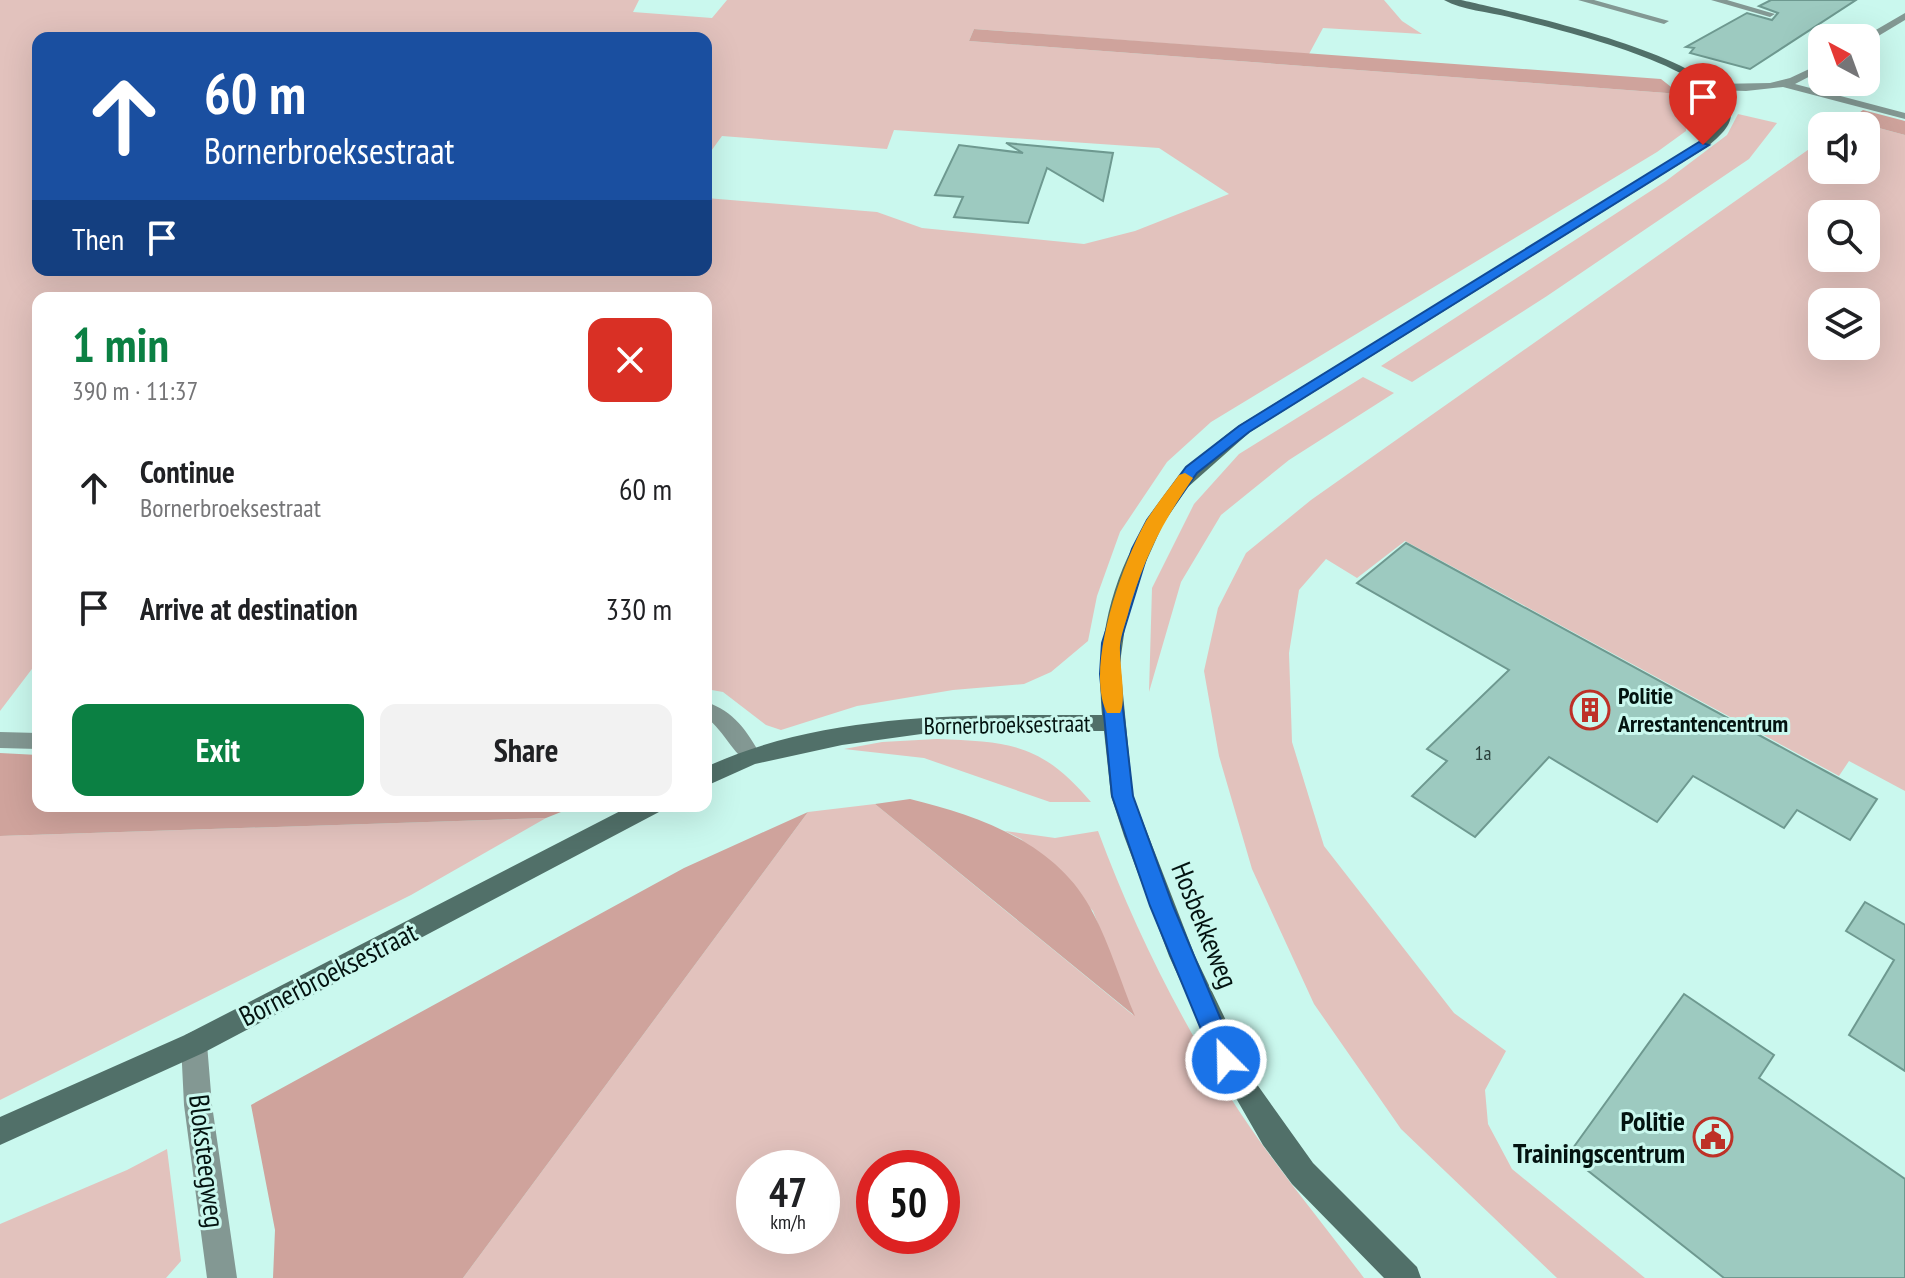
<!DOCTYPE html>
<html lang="en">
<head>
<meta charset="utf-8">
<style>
  :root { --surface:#fff; --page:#f2f2f2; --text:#202124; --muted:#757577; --accent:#0b8043 }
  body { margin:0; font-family:"PT Sans Narrow",sans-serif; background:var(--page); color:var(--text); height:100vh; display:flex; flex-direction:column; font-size:30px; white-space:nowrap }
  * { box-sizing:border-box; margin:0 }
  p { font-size:26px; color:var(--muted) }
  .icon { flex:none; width:44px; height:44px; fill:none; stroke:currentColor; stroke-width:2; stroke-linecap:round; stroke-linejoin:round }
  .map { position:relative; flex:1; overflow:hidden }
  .side { position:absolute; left:32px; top:292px; width:680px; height:520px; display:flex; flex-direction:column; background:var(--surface); border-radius:16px; box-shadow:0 8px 32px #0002 }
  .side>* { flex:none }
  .hud { position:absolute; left:32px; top:32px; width:680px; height:244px; border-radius:16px; box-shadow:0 8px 32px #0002; background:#1a4fa0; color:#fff; overflow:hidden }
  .needle { width:52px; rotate:319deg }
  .fabs { position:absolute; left:1808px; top:24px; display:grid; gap:16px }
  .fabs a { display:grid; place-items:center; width:72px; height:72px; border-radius:16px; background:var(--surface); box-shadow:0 8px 32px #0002; font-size:40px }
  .speed { position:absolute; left:736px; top:1150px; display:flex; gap:16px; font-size:40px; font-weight:700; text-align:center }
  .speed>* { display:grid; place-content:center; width:104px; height:104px; border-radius:50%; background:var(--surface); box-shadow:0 8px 32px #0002; line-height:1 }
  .speed small { font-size:20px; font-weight:400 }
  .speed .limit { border:12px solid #d22; background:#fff; color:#111 }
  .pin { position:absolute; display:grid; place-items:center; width:68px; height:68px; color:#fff; margin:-82px -34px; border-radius:50% 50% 50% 0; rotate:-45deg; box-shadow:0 0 8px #0007 }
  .pin .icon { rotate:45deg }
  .me { position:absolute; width:88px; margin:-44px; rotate:337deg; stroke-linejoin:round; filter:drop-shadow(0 0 6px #0008) }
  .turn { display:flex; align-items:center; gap:28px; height:168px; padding:0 40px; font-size:36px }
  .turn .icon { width:104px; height:104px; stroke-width:2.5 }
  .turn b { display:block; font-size:56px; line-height:68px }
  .then { display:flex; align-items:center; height:76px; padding:0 40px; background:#0003; gap:16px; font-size:30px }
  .round { display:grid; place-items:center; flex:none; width:84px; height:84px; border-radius:16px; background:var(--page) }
  .overview { display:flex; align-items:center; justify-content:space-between; height:136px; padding:0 40px }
  h1 { font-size:48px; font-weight:700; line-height:60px; color:var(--accent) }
  .button { display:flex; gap:16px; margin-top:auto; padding:16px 40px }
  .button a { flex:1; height:92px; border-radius:16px; background:var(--accent); color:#fff; font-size:32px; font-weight:700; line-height:92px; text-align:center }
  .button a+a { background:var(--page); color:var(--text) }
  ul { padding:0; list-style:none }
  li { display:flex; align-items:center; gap:24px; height:120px; padding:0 40px }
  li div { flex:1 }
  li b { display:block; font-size:30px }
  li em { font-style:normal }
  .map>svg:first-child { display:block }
  .green { fill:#e2c2bd; fill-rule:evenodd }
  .forest { fill:#cfa39c }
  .building { fill:#9dcac0; stroke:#6e9990; stroke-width:2 }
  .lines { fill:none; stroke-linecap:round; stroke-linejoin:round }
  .minor { fill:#839893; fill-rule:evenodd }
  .secondary { fill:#517069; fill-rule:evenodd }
  .route { fill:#1a73e8; stroke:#114b97; stroke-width:2 }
  .slow { fill:#f59e0b }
  .labels { text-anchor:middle; stroke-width:6; stroke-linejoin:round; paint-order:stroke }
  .number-label { font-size:20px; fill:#2a413c }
  .poi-label { font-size:24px; font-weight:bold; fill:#031310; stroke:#caf8ee; text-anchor:start }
  .street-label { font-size:24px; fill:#031310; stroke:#caf8ee }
  .near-street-label { font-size:28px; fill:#031310; stroke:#caf8ee }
  .near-poi-label { font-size:28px; font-weight:bold; fill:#031310; stroke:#caf8ee; text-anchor:end }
</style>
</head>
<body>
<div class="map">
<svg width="1905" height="1278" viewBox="0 0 1905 1278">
  <rect width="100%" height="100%" fill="#caf8ee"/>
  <path class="green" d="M0,0H639L633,12L712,18L727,0H1384L1402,21L1422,34L1323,28L1309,54L974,29L969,41L1680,94L1688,108L1686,131L1657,152L1211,422L1167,462L1120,532L1097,596L1088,641L1051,672L1024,684L953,690L857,706L781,730L766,725L723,692L706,689V298H38V661L0,711ZM38,38H706V158L722,136L887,149L894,130L1159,148L1229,194L1135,231L1084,244L922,228L877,212L706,198V270H38Z
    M1738,114L1777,123L1749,159L1547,296L1412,382L1381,366L1666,181L1727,135Z
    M1849,120L1905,135V791L1849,761L1839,776L1405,541L1357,578L1326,559L1299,590L1289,653L1292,742L1324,846L1454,1013L1506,1051L1485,1090L1488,1124L1512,1169L1645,1278H1557L1401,1129L1314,1004L1252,869L1219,756L1204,671L1218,608L1246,553L1311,500L1822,140V170H1866V126H1841ZM1822,214H1866V258H1822ZM1822,302H1866V346H1822Z
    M1363,377L1394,393L1289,460L1221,515L1181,582L1149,692L1152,588L1194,504L1239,454Z
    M937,739C1010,742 1041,743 1091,802H1050L924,758L844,749L882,742Z
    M875,804L1133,1015L1093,911L1021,839L1005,831L1055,838L1098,831C1132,923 1177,1014 1230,1097C1270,1160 1319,1218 1364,1278H463L808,812ZM754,1168H822V1236H754ZM874,1168H942V1236H874Z
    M546,818L411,895L0,1100V836Z
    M167,1149L181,1261L166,1278H0V1224L127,1170Z"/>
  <path class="forest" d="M974,29L1661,79L1680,94L969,41Z
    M1863,110L1905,121V135L1849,120Z
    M0,753L38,755V806H576L546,818L0,836Z
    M910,799C979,816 1058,843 1093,913C1110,945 1121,983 1135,1016L875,804Z
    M808,812L463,1278H273L275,1230L251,1105L684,868Z"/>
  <path class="building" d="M1771,0H1856L1750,69L1690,53L1694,48L1686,47L1747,13L1772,20L1778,13L1759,6Z
    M1006,143L1113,153L1103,201L1047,168L1028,223L954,217L963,197L935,195L959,145L1023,153Z
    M1406,543L1825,771L1877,799L1850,840L1797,810L1784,828L1693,776L1657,822L1549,757L1475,837L1412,796L1447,761L1427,749L1509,670L1357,583Z
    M1865,902L1905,925V1071L1849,1035L1894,960L1846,931Z
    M1684,994L1774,1055L1759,1078L1905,1179V1278H1724L1568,1155Z"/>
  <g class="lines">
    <path class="minor" d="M1578,0H1594L1669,21L1664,24Z
      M1711,0H1727L1775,14L1770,17Z
      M1905,13V20L1870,41L1862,38Z
      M1822,63V70L1795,84L1905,113V119L1783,87L1746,91L1714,90L1709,87L1714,84L1770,83L1790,78Z
      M706,702C734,711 747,731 761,756L758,762C738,768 726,730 706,718Z
      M0,732L38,733V749L0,748Z
      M194,1031L203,1035L207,1044L212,1105L237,1278H207L184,1105L181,1044L185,1035Z"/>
    <path class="secondary" d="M1444,0H1461C1508,11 1730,57 1731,113C1732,127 1716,139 1707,147L1250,432L1188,487L1163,524L1141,573L1125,627L1120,663L1133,796L1195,956L1256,1083L1313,1163L1417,1267L1421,1278H1384L1292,1184L1263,1145L1225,1079L1169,956L1124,836L1111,796L1104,731H943L842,745L755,764L706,786V767C826,711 973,715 1102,715C1091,595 1143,496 1238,426L1699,143C1707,135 1720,126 1720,114C1722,67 1547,27 1509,17C1489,12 1462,10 1444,0Z
      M630,806H662L659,812L203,1053L0,1145V1117L185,1035Z"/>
  </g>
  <path class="route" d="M1699,142L1709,145L1249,432L1197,473L1163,521L1149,549L1120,643L1119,674L1133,796L1173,906L1238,1060L1234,1068L1226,1071L1217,1068L1150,906L1112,796L1100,674L1102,643L1132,549L1147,520L1186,467L1239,426Z"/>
  <path class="slow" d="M1185,473L1193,478C1161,525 1145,556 1129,610C1126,622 1121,634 1120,646C1119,663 1127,701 1120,713H1107C1084,668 1123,562 1146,521C1156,505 1168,490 1179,475Z"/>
  <defs>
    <symbol id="building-ring" viewBox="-11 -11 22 22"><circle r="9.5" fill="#caf8ee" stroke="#be3127" stroke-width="1.5"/><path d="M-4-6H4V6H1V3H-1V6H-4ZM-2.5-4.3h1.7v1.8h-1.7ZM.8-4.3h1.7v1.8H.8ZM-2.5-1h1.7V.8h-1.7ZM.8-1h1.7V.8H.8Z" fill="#be3127"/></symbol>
    <symbol id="civic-ring" viewBox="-11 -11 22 22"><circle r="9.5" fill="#caf8ee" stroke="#be3127" stroke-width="1.5"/><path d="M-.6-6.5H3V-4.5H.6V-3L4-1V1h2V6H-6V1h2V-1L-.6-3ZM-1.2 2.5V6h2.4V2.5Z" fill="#be3127"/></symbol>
  </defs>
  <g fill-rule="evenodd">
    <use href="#building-ring" x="1568" y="688" width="44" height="44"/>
    <use href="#civic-ring" x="1691" y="1115" width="44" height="44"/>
  </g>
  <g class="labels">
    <g class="number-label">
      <text x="1483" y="760">1a</text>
    </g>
    <g class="poi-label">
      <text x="1618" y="704">Politie<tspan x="1618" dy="28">Arrestantencentrum</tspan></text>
    </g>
    <g class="street-label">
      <text transform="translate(1007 725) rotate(-1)" y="8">Bornerbroeksestraat</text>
    </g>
    <g class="near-street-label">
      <text transform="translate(1205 925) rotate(68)" y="10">Hosbekkeweg</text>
      <text transform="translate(328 974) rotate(-27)" y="10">Bornerbroeksestraat</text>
      <text transform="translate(207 1161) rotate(83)" y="10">Bloksteegweg</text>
    </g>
    <g class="near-poi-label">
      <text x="1685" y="1131">Politie<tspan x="1685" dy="32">Trainingscentrum</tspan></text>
    </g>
  </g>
</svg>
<div class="fabs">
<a><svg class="needle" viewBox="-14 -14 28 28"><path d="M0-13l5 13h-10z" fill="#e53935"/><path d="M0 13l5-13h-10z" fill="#757577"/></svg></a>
<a><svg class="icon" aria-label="sound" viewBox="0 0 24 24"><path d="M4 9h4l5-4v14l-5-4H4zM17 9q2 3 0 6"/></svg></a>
<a><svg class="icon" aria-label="search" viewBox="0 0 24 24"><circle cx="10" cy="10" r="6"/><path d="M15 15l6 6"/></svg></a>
<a><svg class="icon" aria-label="layers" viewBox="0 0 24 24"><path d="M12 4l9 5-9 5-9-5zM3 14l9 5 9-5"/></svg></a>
</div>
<div class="speed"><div>47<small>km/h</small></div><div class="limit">50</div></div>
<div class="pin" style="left:1703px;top:145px;background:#d93025"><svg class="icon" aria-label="arrive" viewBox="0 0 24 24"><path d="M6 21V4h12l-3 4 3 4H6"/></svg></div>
<svg class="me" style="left:1226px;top:1060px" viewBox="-20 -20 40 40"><circle r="17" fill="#1a73e8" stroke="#fff" stroke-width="3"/><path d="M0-11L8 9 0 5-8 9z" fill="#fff"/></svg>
<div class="hud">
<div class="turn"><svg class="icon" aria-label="ahead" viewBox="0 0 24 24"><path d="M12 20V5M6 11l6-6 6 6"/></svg><div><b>60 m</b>Bornerbroeksestraat</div></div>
<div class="then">Then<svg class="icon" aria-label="arrive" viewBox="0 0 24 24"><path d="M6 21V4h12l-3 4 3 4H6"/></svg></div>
</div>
<section class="side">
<div class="overview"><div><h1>1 min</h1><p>390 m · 11:37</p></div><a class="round" style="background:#d93025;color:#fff"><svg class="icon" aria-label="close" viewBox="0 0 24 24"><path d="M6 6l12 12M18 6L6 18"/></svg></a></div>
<ul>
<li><svg class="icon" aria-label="ahead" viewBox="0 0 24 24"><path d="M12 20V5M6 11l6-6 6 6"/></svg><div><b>Continue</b><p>Bornerbroeksestraat</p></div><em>60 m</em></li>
<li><svg class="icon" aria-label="arrive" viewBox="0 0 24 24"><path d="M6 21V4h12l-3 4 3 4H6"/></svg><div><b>Arrive at destination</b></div><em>330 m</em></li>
</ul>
<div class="button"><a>Exit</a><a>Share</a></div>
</section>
</div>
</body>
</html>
